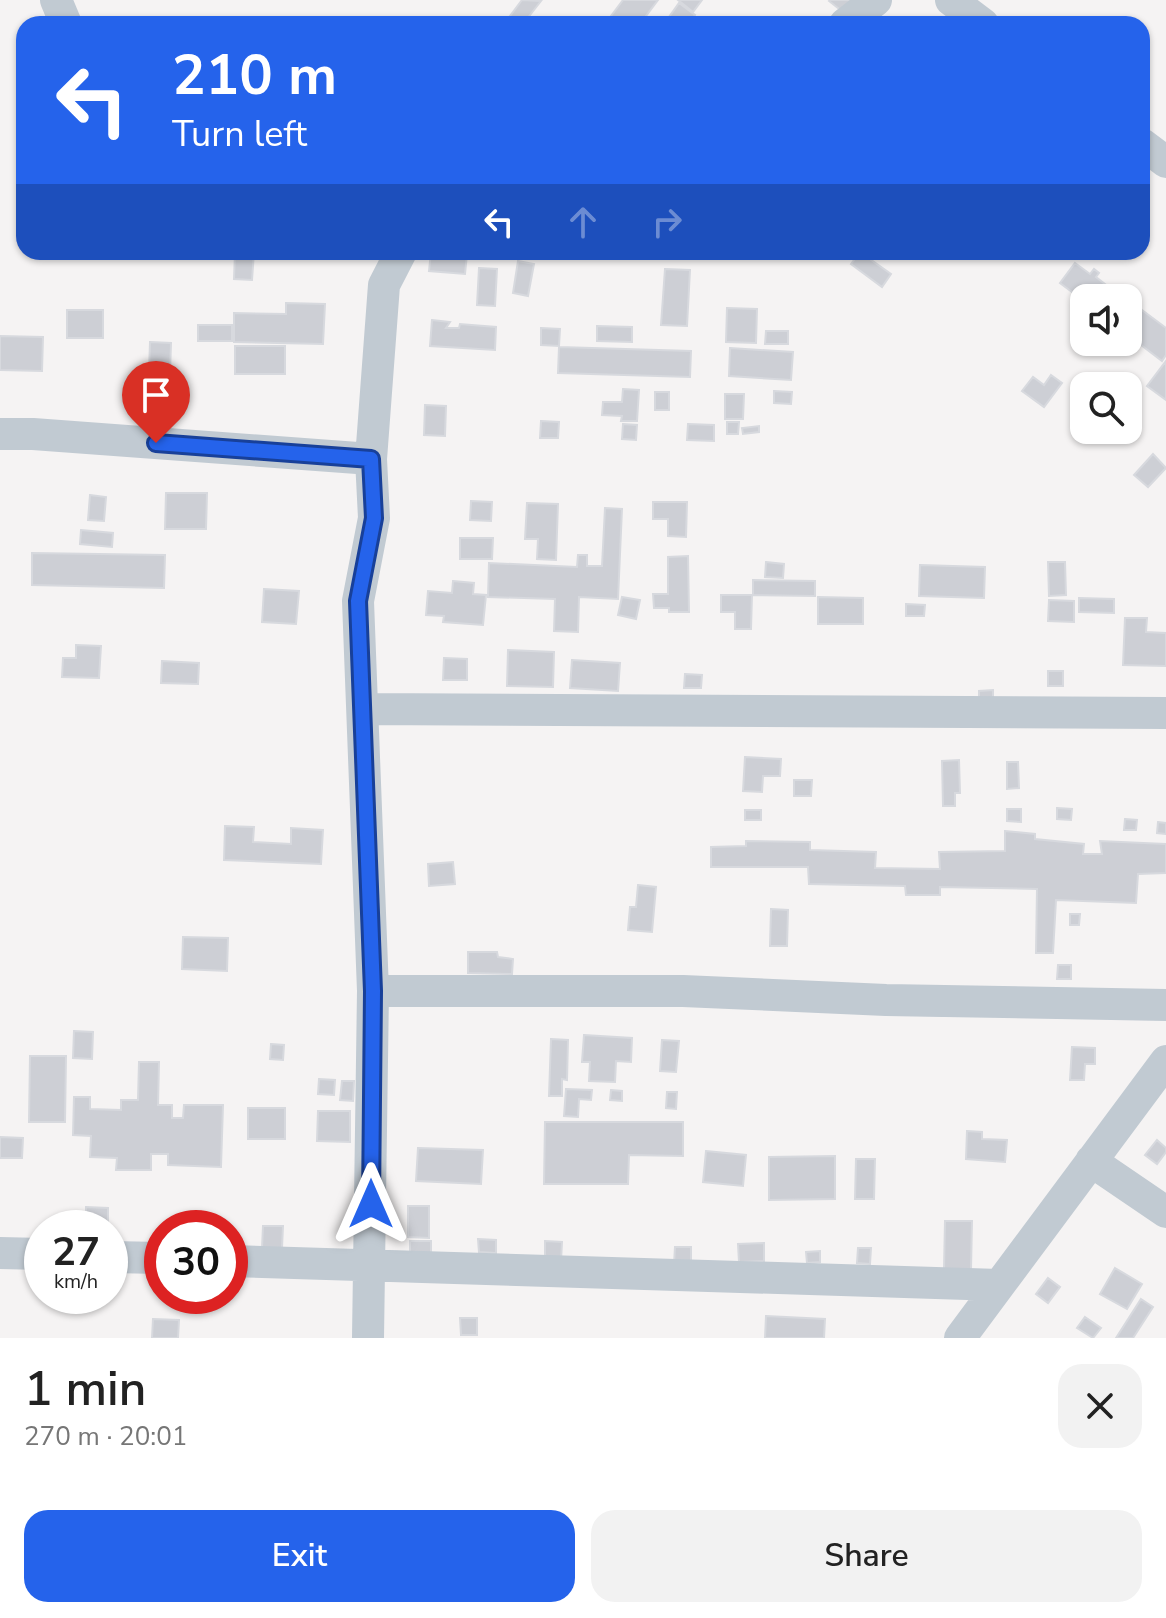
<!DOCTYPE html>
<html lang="en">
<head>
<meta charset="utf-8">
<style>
  :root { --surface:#fff; --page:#f2f2f2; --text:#222; --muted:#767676; --accent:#2563eb }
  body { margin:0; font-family:"Nunito Sans",sans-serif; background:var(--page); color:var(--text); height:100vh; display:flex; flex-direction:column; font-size:30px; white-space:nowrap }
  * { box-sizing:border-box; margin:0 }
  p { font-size:26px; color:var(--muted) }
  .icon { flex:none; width:44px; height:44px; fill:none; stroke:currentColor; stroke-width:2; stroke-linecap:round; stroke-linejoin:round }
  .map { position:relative; height:1338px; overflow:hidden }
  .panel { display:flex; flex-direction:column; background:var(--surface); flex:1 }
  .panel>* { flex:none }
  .banner { position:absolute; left:16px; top:16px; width:1134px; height:244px; border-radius:24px; box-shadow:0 2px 6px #0004; background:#2563eb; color:#fff; overflow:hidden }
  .tools { position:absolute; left:1070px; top:284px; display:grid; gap:16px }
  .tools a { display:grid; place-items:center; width:72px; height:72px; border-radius:16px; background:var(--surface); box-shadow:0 2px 6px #0004; font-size:40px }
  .speed { position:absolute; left:24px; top:1210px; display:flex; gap:16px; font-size:40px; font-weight:700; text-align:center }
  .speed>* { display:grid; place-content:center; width:104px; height:104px; border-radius:50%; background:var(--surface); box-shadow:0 2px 6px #0004; line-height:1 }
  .speed small { font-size:20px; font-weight:400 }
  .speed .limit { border:12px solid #d22; background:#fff; color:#111 }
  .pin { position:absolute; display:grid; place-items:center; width:68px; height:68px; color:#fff; margin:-82px -34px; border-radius:50% 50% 50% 0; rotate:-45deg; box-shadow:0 0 8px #0007 }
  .pin .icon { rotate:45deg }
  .me { position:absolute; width:88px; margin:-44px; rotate:0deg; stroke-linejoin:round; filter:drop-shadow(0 0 6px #0008) }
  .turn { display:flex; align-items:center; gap:28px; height:168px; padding:0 24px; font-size:36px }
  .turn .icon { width:104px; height:104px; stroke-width:2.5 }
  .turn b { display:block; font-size:56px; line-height:68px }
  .lanes { display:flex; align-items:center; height:76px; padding:0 24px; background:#0003; justify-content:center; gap:40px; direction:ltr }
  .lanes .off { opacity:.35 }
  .round { display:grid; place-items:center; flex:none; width:84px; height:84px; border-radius:24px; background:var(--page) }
  .head { display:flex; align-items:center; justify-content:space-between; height:136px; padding:0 24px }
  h1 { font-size:48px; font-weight:600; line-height:60px }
  .primary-button { display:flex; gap:16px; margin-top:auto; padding:16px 24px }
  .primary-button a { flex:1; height:92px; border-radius:24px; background:var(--accent); color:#fff; font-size:32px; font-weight:600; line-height:92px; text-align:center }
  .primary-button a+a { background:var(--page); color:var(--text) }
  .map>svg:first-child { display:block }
  .building { fill:#cdcfd5; stroke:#d7d9de; stroke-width:2 }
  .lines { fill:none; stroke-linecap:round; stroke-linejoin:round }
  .minor { stroke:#c1cad2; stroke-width:32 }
  .route-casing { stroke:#184099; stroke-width:20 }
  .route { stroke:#2563eb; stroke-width:14 }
</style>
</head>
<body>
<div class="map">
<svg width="1166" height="1338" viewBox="0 0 1166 1338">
  <rect width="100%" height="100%" fill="#f5f3f3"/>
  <path class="building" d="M522,0L541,1L523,24L510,16Z
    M623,0H658L640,24H605Z
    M678,0H702L693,12Z
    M830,0H851L848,16L829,1Z
    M679,3L695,15L688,24H664Z
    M235,252H254L252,280L234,279Z
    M431,252L467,254L465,274L429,271Z
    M860,252L891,274L882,287L851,264Z
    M518,261L534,264L528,296L513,293Z
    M1075,263L1090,274L1094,269L1099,273L1096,277L1123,298H1084V301L1060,283Z
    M479,268L497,269L495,306L477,305Z
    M665,269L690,270L687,326L661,325Z
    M1130,301L1166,328V355L1162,361L1128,335Z
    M286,303L325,304L323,344L234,342V313L286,314Z
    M727,308L757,309L756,343L726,342Z
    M67,310H103V338H67Z
    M432,320L450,322L446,328H459L460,324L496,327L495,350L430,346Z
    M198,325H232V341H198Z
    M597,326L632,327V342L597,341Z
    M541,328L560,329L559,346L541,345Z
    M766,331H788V344H765Z
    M0,336L43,337L42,371L0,370Z
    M150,342L171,343L170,373L149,372Z
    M235,346H285V374H235Z
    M559,347L691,351L690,377L558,373Z
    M730,348L793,352L791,380L729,376Z
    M1166,361V400L1147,386Z
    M1051,375L1062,383L1044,407L1022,391L1033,377L1044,385Z
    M623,389L639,390L637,421H621L622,416L602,415L603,402H622Z
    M774,391L792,392L791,404L774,403Z
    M655,392H669V410H655Z
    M725,394H744L743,419H725Z
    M425,405L446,406L445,436L424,435Z
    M541,421L559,422L558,438H540Z
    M727,422H739L738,434H727Z
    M623,424L637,425L636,440L622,439Z
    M688,424L714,425V441L687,440Z
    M759,426V432L743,434L742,428Z
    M1153,454L1166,468L1148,487L1134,475Z
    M166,493H207L206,529H165Z
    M90,495L106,497L104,521L88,520Z
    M471,501L492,502L491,521L470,520Z
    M653,502H687L686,537L668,536V519H653Z
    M527,503L558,504L556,560L537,559L538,539H525Z
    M605,508L622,509L618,599L579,597L578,632L554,631L555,599L488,597L489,563L577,567L578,555H587V566H602Z
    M81,530L113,533L112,547L80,544Z
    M460,538H493L492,559H460Z
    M32,553L165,555L164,588L32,585Z
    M688,556L689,612H669V608H654L653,594H668V557Z
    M766,562L784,564L783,578L765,577Z
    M1048,562H1065L1066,595L1049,596Z
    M920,565L985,567L984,598L919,596Z
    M753,580L815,581V596L753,595Z
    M453,581L474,583L473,594L486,595L483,625L443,622L444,616L426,615L428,591L452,593Z
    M264,589L299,591L296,624L262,622Z
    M721,595H752L751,629H735V612H721Z
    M622,597L640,600L636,619L618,615Z
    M818,597L863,598V624H818Z
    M1079,598L1114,599V613L1079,612Z
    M1049,600L1074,601V622L1048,621Z
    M906,604L925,605L924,616H906Z
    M1125,618H1147L1146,632L1166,633V666L1123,665Z
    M76,645L101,646L99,678L62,677L63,658H76Z
    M508,650L554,652L553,687L507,686Z
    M444,658L467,659V680H443Z
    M572,660L620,663L618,691L570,688Z
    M162,661L199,663L198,684L161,683Z
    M1048,671H1063V686H1048Z
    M685,674L702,675L701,688H684Z
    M993,690V700L979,701V691Z
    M745,757L781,759L780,776H763L762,792L743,791Z
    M959,760L960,793H955V806H943L942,761Z
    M1007,762H1018L1019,788L1007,789Z
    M794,780H812L811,796H794Z
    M1057,808L1072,809L1071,820L1057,819Z
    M1007,809H1021V822L1007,821Z
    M745,810H761V820H745Z
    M1125,819L1137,820L1136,830H1124Z
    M1158,822L1166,823V834L1157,833Z
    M225,826L254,827L253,842L291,844V828L323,830L321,864L224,860Z
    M1005,831L1035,834V839L1084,844L1083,854H1102L1100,841L1166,844V873L1138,874L1136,903L1056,900L1053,953H1036L1037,889L940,887V895H906L905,886L809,884L808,867H711V847L746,846V841L810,842V850L876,852L875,868L940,869L939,852L1005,851Z
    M453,862L455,884L429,886L428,864Z
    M638,885L656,887L652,932L628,930L630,907H636Z
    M771,909L788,910L787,946H770Z
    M1070,914H1080L1079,925H1070Z
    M183,937L228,938L227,971L182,969Z
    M468,952H497L498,957L513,959L512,974L468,973Z
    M1058,965H1071V979H1057Z
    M74,1031L93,1032L92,1059L73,1058Z
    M584,1035L632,1038L631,1062L616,1061L615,1082L589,1081L590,1062H582Z
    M551,1039L568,1040L567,1080L562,1079V1096H549Z
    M662,1040L679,1041L676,1072L660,1071Z
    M271,1044L284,1045L283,1060L270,1059Z
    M1072,1047L1095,1048V1064H1085L1084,1080H1070Z
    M30,1056H66L65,1122H29Z
    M139,1062H159L158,1105H172V1118H183L184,1105H223L221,1167L168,1165V1154H151V1170H116L117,1158L90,1157L91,1136L73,1135L74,1097H90V1109L121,1110V1100H138Z
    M319,1079L335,1080L334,1095L318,1094Z
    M342,1081H354L353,1101L340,1100Z
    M566,1089L592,1090L591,1100L579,1099L578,1117L564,1116Z
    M611,1090L622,1091V1101L610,1100Z
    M667,1092H677L676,1109L666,1108Z
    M248,1108H285V1139H248Z
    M318,1111H350V1142L317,1141Z
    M545,1122H683V1156L629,1155L628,1184H544Z
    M967,1131L982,1132V1139L1007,1140L1005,1162L966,1159Z
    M0,1137L23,1138L22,1158H0Z
    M1157,1140L1166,1148V1152L1157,1164L1145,1155Z
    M418,1148L483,1150L481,1184L416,1181Z
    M706,1151L746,1155L743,1186L703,1182Z
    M835,1156V1199L769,1200V1157Z
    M856,1159H875L874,1199H855Z
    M408,1206H429V1238L408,1237Z
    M86,1207L108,1208V1228H86Z
    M945,1221H972L971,1270L944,1269Z
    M263,1226H283L282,1248H262Z
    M478,1239L496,1240V1253L479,1252Z
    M410,1241H431V1260H410Z
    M545,1241L562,1242L561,1261H545Z
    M764,1243V1261L739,1262L738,1244Z
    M675,1247H691V1265L674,1264Z
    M858,1248H871L870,1264L857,1263Z
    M820,1251V1262L807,1263L806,1252Z
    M1115,1268L1142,1284L1127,1309L1100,1294Z
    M1048,1278L1060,1287L1048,1303L1036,1294Z
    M1141,1299L1153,1307L1133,1338H1116Z
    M766,1316L825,1319L824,1338H765Z
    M1085,1317L1101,1328L1093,1338L1077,1328Z
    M460,1318H477V1335H461Z
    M153,1319L179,1320L178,1338H152Z"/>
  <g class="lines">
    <path class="minor" d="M56,0L66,24
      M951,0L983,24
      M845,24L876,0
      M1142,144L1166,162
      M0,434H33L371,459
      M363,709L1166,713
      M373,991H683L886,1000L1166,1005
      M1091,1161L1166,1212
      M0,1253L42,1254
      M110,1257L162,1258
      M230,1261L999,1285
      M368,1338L373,991L358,601L374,518L371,459L384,285L401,252
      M960,1338L1166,1061"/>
  </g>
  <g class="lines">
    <defs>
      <path id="route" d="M156,443L371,459L374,518L358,601L373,991L371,1204"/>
    </defs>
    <use href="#route" class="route-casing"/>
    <use href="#route" class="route"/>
  </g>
</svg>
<div class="tools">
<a><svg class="icon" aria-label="sound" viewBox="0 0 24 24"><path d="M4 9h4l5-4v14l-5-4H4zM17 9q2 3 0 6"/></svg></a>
<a><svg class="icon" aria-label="search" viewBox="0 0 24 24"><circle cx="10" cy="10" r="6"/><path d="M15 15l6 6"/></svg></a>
</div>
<div class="speed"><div>27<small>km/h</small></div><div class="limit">30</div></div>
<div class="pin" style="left:156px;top:443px;background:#d93025"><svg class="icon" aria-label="arrive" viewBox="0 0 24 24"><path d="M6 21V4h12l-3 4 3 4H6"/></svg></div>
<svg class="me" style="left:371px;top:1204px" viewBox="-20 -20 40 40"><path d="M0-17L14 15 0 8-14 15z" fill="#2563eb" stroke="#fff" stroke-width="4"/></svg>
<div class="banner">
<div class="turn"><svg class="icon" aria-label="left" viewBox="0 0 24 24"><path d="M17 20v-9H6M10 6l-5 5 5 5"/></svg><div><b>210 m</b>Turn left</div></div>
<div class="lanes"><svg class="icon" aria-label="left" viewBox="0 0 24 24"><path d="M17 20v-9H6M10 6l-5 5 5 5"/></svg><svg class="icon off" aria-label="ahead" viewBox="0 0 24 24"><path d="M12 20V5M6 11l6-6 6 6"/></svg><svg class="icon off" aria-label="right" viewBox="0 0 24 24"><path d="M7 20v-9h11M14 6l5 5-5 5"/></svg></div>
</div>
</div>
<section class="panel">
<div class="head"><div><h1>1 min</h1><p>270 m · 20:01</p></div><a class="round"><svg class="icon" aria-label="close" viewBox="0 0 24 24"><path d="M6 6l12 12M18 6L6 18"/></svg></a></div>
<div class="primary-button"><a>Exit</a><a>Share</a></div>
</section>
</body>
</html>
